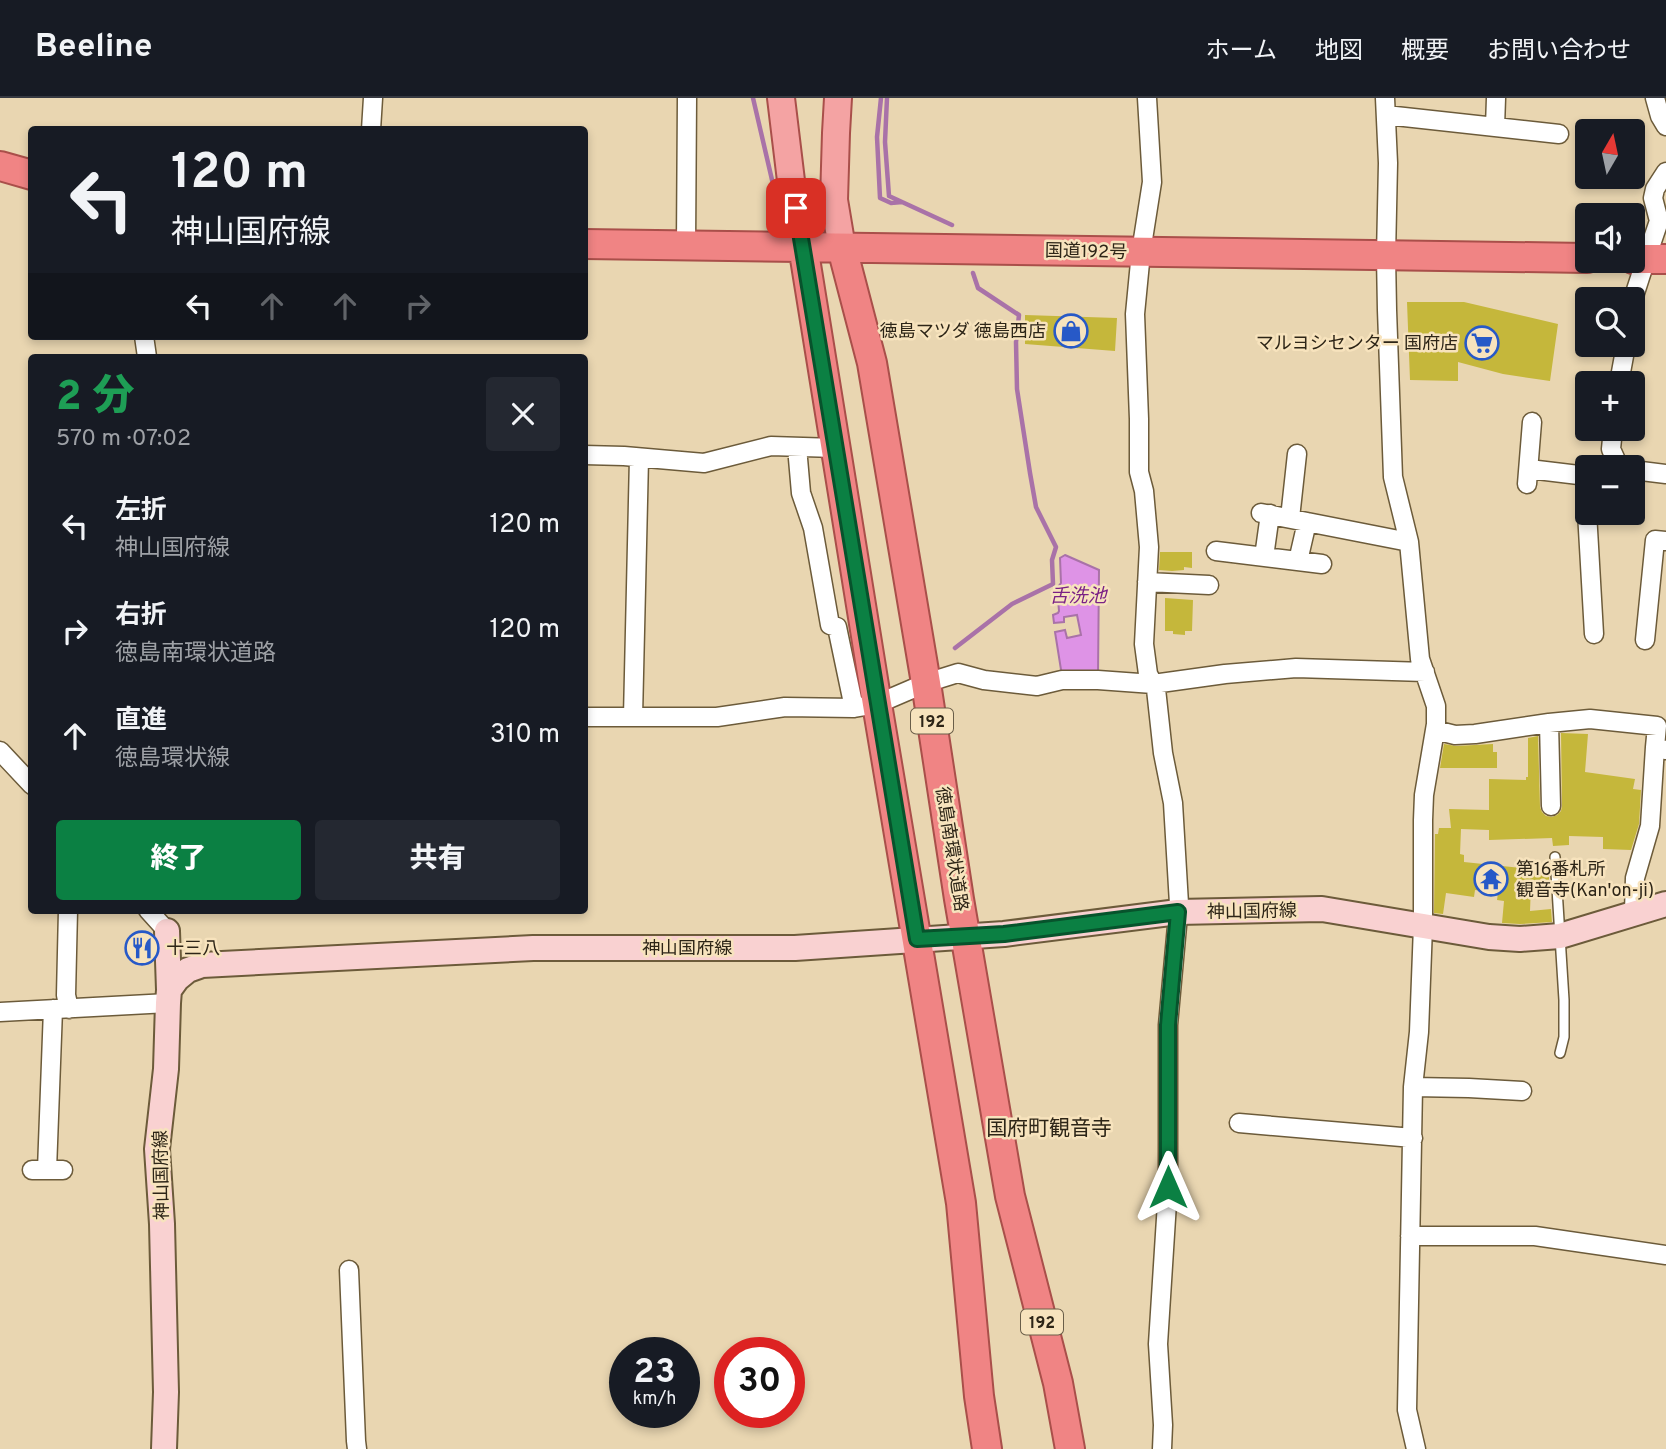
<!DOCTYPE html>
<html lang="ja">
<head>
<meta charset="utf-8">
<style>
  :root { --surface:#171b24; --page:#242831; --text:#f1f3f6; --muted:#9ea1a6; --line:#363941; --accent:#0b8043 }
  body { margin:0; font-family:Overpass,"Noto Sans JP",sans-serif; background:var(--page); color:var(--text); height:100vh; display:flex; flex-direction:column; font-size:26px; white-space:nowrap }
  * { box-sizing:border-box; margin:0 }
  p { font-size:23px; color:var(--muted) }
  .icon { flex:none; width:38px; height:38px; fill:none; stroke:currentColor; stroke-width:2; stroke-linecap:round; stroke-linejoin:round }
  .map { position:relative; flex:1; overflow:hidden }
  .sheet { position:absolute; left:28px; top:256px; width:560px; height:560px; display:flex; flex-direction:column; background:var(--surface); border-radius:7px; box-shadow:0 4px 10px #0003 }
  .sheet>* { flex:none }
  .hud { position:absolute; left:28px; top:28px; width:560px; height:214px; border-radius:7px; box-shadow:0 4px 10px #0003; background:#171b24; color:var(--text); overflow:hidden }
  .needle { width:46px; rotate:9deg }
  .controls { position:absolute; left:1575px; top:21px; display:grid; gap:14px }
  .controls a { display:grid; place-items:center; width:70px; height:70px; border-radius:7px; background:var(--surface); box-shadow:0 4px 10px #0003; font-size:35px }
  .speed { position:absolute; left:609px; top:1239px; display:flex; gap:14px; font-size:35px; font-weight:700; text-align:center }
  .speed>* { display:grid; place-content:center; width:91px; height:91px; border-radius:50%; background:var(--surface); box-shadow:0 4px 10px #0003; line-height:1 }
  .speed small { font-size:18px; font-weight:400 }
  .speed .limit { border:10px solid #d22; background:#fff; color:#111 }
  .pin { position:absolute; display:grid; place-items:center; width:60px; height:60px; color:#fff; margin:-30px; border-radius:14px; box-shadow:0 4px 10px #0006 }
  .me { position:absolute; width:77px; margin:-38px; rotate:0deg; stroke-linejoin:round; filter:drop-shadow(0 0 5px #0008) }
  .turn { display:flex; align-items:center; gap:24px; height:147px; padding:0 28px; font-size:32px }
  .turn .icon { width:91px; height:91px; stroke-width:2.5 }
  .turn b { display:block; font-size:49px; line-height:60px }
  .lanes { display:flex; align-items:center; height:66px; padding:0 28px; background:#0003; justify-content:center; gap:35px; direction:ltr }
  .lanes .off { opacity:.35 }
  .round { display:grid; place-items:center; flex:none; width:74px; height:74px; border-radius:7px; background:var(--page) }
  .headline { display:flex; align-items:center; justify-content:space-between; height:119px; padding:0 28px }
  h1 { font-size:42px; font-weight:800; line-height:52px; color:#1e9e55 }
  .button { display:flex; gap:14px; margin-top:auto; padding:14px 28px }
  .button a { flex:1; height:80px; border-radius:7px; background:var(--accent); color:#fff; font-size:28px; font-weight:800; line-height:80px; text-align:center }
  .button a+a { background:var(--page); color:var(--text) }
  ul { padding:0; list-style:none }
  li { display:flex; align-items:center; gap:21px; height:105px; padding:0 28px }
  li div { flex:1 }
  li b { display:block; font-size:26px }
  li em { font-style:normal }
  header { display:flex; align-items:center; gap:42px; box-sizing:border-box; height:98px; padding:0 35px; background:var(--surface); border-bottom:2px solid var(--line) }
  header strong { font-size:33px }
  nav { display:flex; gap:38px; margin-inline-start:auto; font-size:24px }
  .map>svg:first-child { display:block }
  .water { fill:#de93e6; stroke:#a972a8; stroke-width:2 }
  .lines { fill:none; stroke-linecap:round; stroke-linejoin:round }
  .stream { stroke:#a972a8; stroke-width:4.5 }
  .building { fill:#c5b73b }
  .service-casing { stroke:#6c5b3a; stroke-width:12 }
  .minor-casing { stroke:#6c5b3a; stroke-width:21 }
  .secondary-casing { stroke:#6c5b3a; stroke-width:28 }
  .primary-casing { stroke:#a94f4a; stroke-width:30 }
  .trunk-casing { stroke:#a94f4a; stroke-width:32 }
  .service { stroke:#fff; stroke-width:9 }
  .minor { stroke:#fff; stroke-width:18 }
  .secondary { stroke:#f9d1d1; stroke-width:24 }
  .primary { stroke:#f4a3a3; stroke-width:26 }
  .trunk { stroke:#f08484; stroke-width:28 }
  .route-casing { stroke:#07532c; stroke-width:18 }
  .route { stroke:#0b8043; stroke-width:12 }
  .labels { text-anchor:middle; stroke-width:5; stroke-linejoin:round; paint-order:stroke }
  .shield { fill:#f7e3bd; stroke:#6a5e49; stroke-width:2 }
  .shield-label { font-size:16px; font-weight:bold; fill:#2d2517 }
  .street-label { font-size:18px; fill:#2d2517; stroke:#f7e3bd }
  .poi-label { font-size:18px; fill:#2d2517; stroke:#f7e3bd; text-anchor:end }
  .water-label { font-size:19px; font-style:italic; fill:#7a2185; stroke:#f7e3bd }
  .quarter-label { font-size:21px; fill:#2d2517; stroke:#f7e3bd }
</style>
</head>
<body>
<header>
<strong>Beeline</strong>
<nav><a>ホーム</a><a>地図</a><a>概要</a><a>お問い合わせ</a></nav>
</header>
<div class="map">
<svg width="1666" height="1351" viewBox="0 0 1666 1351">
  <rect width="100%" height="100%" fill="#e9d6b1"/>
  <path class="water" d="M1065,457L1099,472L1098,577L1062,578L1055,534L1065,532L1067,540L1081,537L1077,517L1064,519V524L1054,525L1053,517L1058,515L1059,513L1057,490L1061,485L1060,460Z"/>
  <g class="lines">
    <path class="stream" d="M753,0L776,99
      M881,0L877,39L880,100L891,105L902,104
      M887,0L885,44L889,98L952,127
      M955,550L1012,506L1053,486L1052,462L1056,449L1036,409L1030,375L1017,291L1016,244L1019,217L978,190L973,175"/>
  </g>
  <path class="building" d="M1407,204H1464L1558,226L1550,283L1503,276L1458,264V283L1410,282Z
    M1025,217L1117,220L1115,253L1025,246Z
    M1160,454H1192V470L1184,469V472L1172,473L1159,472Z
    M1165,500L1193,502L1192,533H1185V537L1173,536V533H1165Z
    M1561,635L1588,636L1585,674L1635,681L1633,691L1641,692L1639,726L1631,752L1603,751V739L1569,738V747L1553,748L1552,740L1489,742V732L1461,731L1460,756L1464,757V764L1532,771V774L1549,775V788L1531,787L1530,813L1551,811L1552,824L1520,826L1502,825L1504,803L1497,802L1498,795L1475,792L1474,799L1446,795L1443,816L1434,815L1435,736H1438L1439,730H1451L1449,711L1489,712V681L1526,682V679H1528V640L1538,638L1540,709L1542,714L1546,718L1552,719L1557,717L1561,713L1562,708Z
    M1444,646L1456,648L1493,646V654H1497V670H1440Z"/>
  <g class="lines">
    <defs>
      <path id="service" d="M1555,759L1564,902V939L1560,955"/>
      <path id="minor" d="M1147,0L1152,84L1141,154L1135,216L1139,321V374L1144,393L1149,449L1144,546L1148,576L1156,591L1163,655L1173,705L1179,806L1168,927V1089L1158,1246L1163,1327L1162,1351
        M1385,0L1388,65L1386,158L1387,212L1393,379L1409,444L1420,561L1436,608V626L1424,697L1423,722V828L1419,934L1413,989L1407,1312L1416,1351
        M1655,0L1660,18L1666,28
        M1386,17L1559,36
        M1495,29L1496,0
        M371,32L373,0
        M686,147L687,0
        M1633,208L1635,195L1646,161L1659,123L1653,100L1655,91L1666,74
        M144,238L147,259
        M1619,285L1626,247
        M1613,331L1611,351L1619,369
        M797,349L801,395L813,430L830,527L837,529L854,610
        M584,357L624,358L704,365L771,348L835,350
        M1529,371L1587,378
        M1633,372L1666,376
        M1527,386L1532,324
        M1587,414L1594,536
        M1261,415L1409,444
        M1290,420L1297,356
        M1216,453L1322,466
        M1264,459L1270,416
        M1298,463L1307,424
        M1147,484L1209,487
        M1645,542L1655,442L1666,443
        M584,619H717L785,609L854,610L877,606L926,585L958,575L984,582L1037,588L1062,582H1098L1153,586L1225,576L1296,570L1425,574
        M633,619L639,360
        M1549,625L1551,708
        M1435,632L1455,637L1475,636L1549,625L1590,621L1657,628L1655,649L1666,652
        M0,653L32,687
        M68,812L66,897L69,911
        M148,812L167,833
        M1634,814L1635,780L1650,728L1655,649
        M0,914L168,905
        M1413,989L1469,990L1522,993
        M1239,1025L1413,1040
        M32,1072H63
        M47,1072L53,911
        M1410,1138H1535L1666,1157
        M349,1172L356,1343L357,1351"/>
      <path id="secondary" d="M167,833L169,892
        M164,1351L166,1294L162,1126L157,1051L166,971L168,905L169,892L177,881L188,872L202,867L533,850H795L1004,836L1178,814L1322,811L1489,839L1520,841L1560,838L1666,806"/>
      <path id="primary" d="M781,0L792,91L803,148
        M838,0L836,35L834,102L842,150"/>
      <path id="trunk" d="M0,68L32,77
        M584,146L1587,160
        M803,148L877,606L961,1105L979,1298L987,1351
        M842,150L872,265L926,585L959,801L1010,1098L1058,1285L1070,1351
        M1633,161H1666"/>
    </defs>
    <use href="#service" class="service-casing"/>
    <use href="#minor" class="minor-casing"/>
    <use href="#secondary" class="secondary-casing"/>
    <use href="#primary" class="primary-casing"/>
    <use href="#trunk" class="trunk-casing"/>
    <use href="#service" class="service"/>
    <use href="#minor" class="minor"/>
    <use href="#secondary" class="secondary"/>
    <use href="#primary" class="primary"/>
    <use href="#trunk" class="trunk"/>
  </g>
  <g class="lines">
    <defs>
      <path id="route" d="M796,110L917,841L1004,836L1178,814L1168,927V1089"/>
    </defs>
    <use href="#route" class="route-casing"/>
    <use href="#route" class="route"/>
  </g>
  <defs>
    <symbol id="shop-ring" viewBox="-11 -11 22 22"><circle r="9.5" fill="#f7e3bd" stroke="#2759c7" stroke-width="1.5"/><path d="M-5-2.5h2.3a2.7 3.5 0 0 1 5.4 0H5L5.5 6h-11ZM-1.5-2.5h3a1.5 2.3 0 0 0-3 0Z" fill="#2759c7"/></symbol>
    <symbol id="supermarket-ring" viewBox="-11 -11 22 22"><circle r="9.5" fill="#f7e3bd" stroke="#2759c7" stroke-width="1.5"/><path d="M-6-5.5h2.5l.6 2H6L4.5 2H-2.5L-4.4-4H-6ZM-1.5 3.2a1.3 1.3 0 1 0 .1 0ZM3 3.2a1.3 1.3 0 1 0 .1 0Z" fill="#2759c7"/></symbol>
    <symbol id="temple-ring" viewBox="-11 -11 22 22"><circle r="9.5" fill="#f7e3bd" stroke="#2759c7" stroke-width="1.5"/><path d="M0-6L5-2H3V0L6.5 2.5H4V6H1.5V3h-3V6H-4V2.5H-6.5L-3 0V-2H-5Z" fill="#2759c7"/></symbol>
    <symbol id="restaurant-ring" viewBox="-11 -11 22 22"><circle r="9.5" fill="#f7e3bd" stroke="#2759c7" stroke-width="1.5"/><path d="M-5-6h1v4h1v-4h1v4h1v-4h1v5L-1.5 .5V6h-2V.5L-5-1ZM5-6V6H3V1.5H1.5Q1.5-4 5-6Z" fill="#2759c7"/></symbol>
  </defs>
  <g fill-rule="evenodd">
    <use href="#shop-ring" x="1052" y="214" width="38" height="38"/>
    <use href="#supermarket-ring" x="1463" y="226" width="38" height="38"/>
    <use href="#temple-ring" x="1472" y="762" width="38" height="38"/>
    <use href="#restaurant-ring" x="123" y="831" width="38" height="38"/>
  </g>
  <g class="labels">
    <g class="shield">
      <rect x="911" y="610.5" width="42" height="25" rx="5"/>
      <rect x="1021" y="1211.5" width="42" height="25" rx="5"/>
    </g>
    <g class="shield-label">
      <text x="932" y="629">192</text>
      <text x="1042" y="1230">192</text>
    </g>
    <g class="street-label">
      <text transform="translate(1086 153) rotate(1)" y="6">国道192号</text>
      <text transform="translate(952 751) rotate(81)" y="6">徳島南環状道路</text>
      <text transform="translate(1252 813) rotate(-1)" y="6">神山国府線</text>
      <text x="687" y="856">神山国府線</text>
      <text transform="translate(161 1077) rotate(-91)" y="6">神山国府線</text>
    </g>
    <g class="poi-label">
      <text x="1046" y="239">徳島マツダ 徳島西店</text>
      <text x="1458" y="251">マルヨシセンター 国府店</text>
      <text x="1516" y="777" text-anchor="start">第16番札所<tspan x="1516" dy="21">観音寺(Kan'on-ji)</tspan></text>
      <text x="166" y="856" text-anchor="start">十三八</text>
    </g>
    <g class="water-label">
      <text x="1078" y="504">舌洗池</text>
    </g>
    <g class="quarter-label">
      <text x="1049" y="1037">国府町観音寺</text>
    </g>
  </g>
</svg>
<div class="controls">
<a><svg class="needle" viewBox="-14 -14 28 28"><path d="M0-13l5 13h-10z" fill="#e53935"/><path d="M0 13l5-13h-10z" fill="#9ea1a6"/></svg></a>
<a><svg class="icon" aria-label="sound" viewBox="0 0 24 24"><path d="M4 9h4l5-4v14l-5-4H4zM17 9q2 3 0 6"/></svg></a>
<a><svg class="icon" aria-label="search" viewBox="0 0 24 24"><circle cx="10" cy="10" r="6"/><path d="M15 15l6 6"/></svg></a>
<a>+</a>
<a>−</a>
</div>
<div class="speed"><div>23<small>km/h</small></div><div class="limit">30</div></div>
<div class="pin" style="left:796px;top:110px;background:#d93025"><svg class="icon" aria-label="arrive" viewBox="0 0 24 24"><path d="M6 21V4h12l-3 4 3 4H6"/></svg></div>
<svg class="me" style="left:1168px;top:1089px" viewBox="-20 -20 40 40"><path d="M0-17L14 15 0 8-14 15z" fill="#0b8043" stroke="#fff" stroke-width="4"/></svg>
<div class="hud">
<div class="turn"><svg class="icon" aria-label="left" viewBox="0 0 24 24"><path d="M17 20v-9H6M10 6l-5 5 5 5"/></svg><div><b>120 m</b>神山国府線</div></div>
<div class="lanes"><svg class="icon" aria-label="left" viewBox="0 0 24 24"><path d="M17 20v-9H6M10 6l-5 5 5 5"/></svg><svg class="icon off" aria-label="ahead" viewBox="0 0 24 24"><path d="M12 20V5M6 11l6-6 6 6"/></svg><svg class="icon off" aria-label="ahead" viewBox="0 0 24 24"><path d="M12 20V5M6 11l6-6 6 6"/></svg><svg class="icon off" aria-label="right" viewBox="0 0 24 24"><path d="M7 20v-9h11M14 6l5 5-5 5"/></svg></div>
</div>
<section class="sheet">
<div class="headline"><div><h1>2 分</h1><p>570 m · 07:02</p></div><a class="round"><svg class="icon" aria-label="close" viewBox="0 0 24 24"><path d="M6 6l12 12M18 6L6 18"/></svg></a></div>
<ul>
<li><svg class="icon" aria-label="left" viewBox="0 0 24 24"><path d="M17 20v-9H6M10 6l-5 5 5 5"/></svg><div><b>左折</b><p>神山国府線</p></div><em>120 m</em></li>
<li><svg class="icon" aria-label="right" viewBox="0 0 24 24"><path d="M7 20v-9h11M14 6l5 5-5 5"/></svg><div><b>右折</b><p>徳島南環状道路</p></div><em>120 m</em></li>
<li><svg class="icon" aria-label="ahead" viewBox="0 0 24 24"><path d="M12 20V5M6 11l6-6 6 6"/></svg><div><b>直進</b><p>徳島環状線</p></div><em>310 m</em></li>
</ul>
<div class="button"><a>終了</a><a>共有</a></div>
</section>
</div>
</body>
</html>
